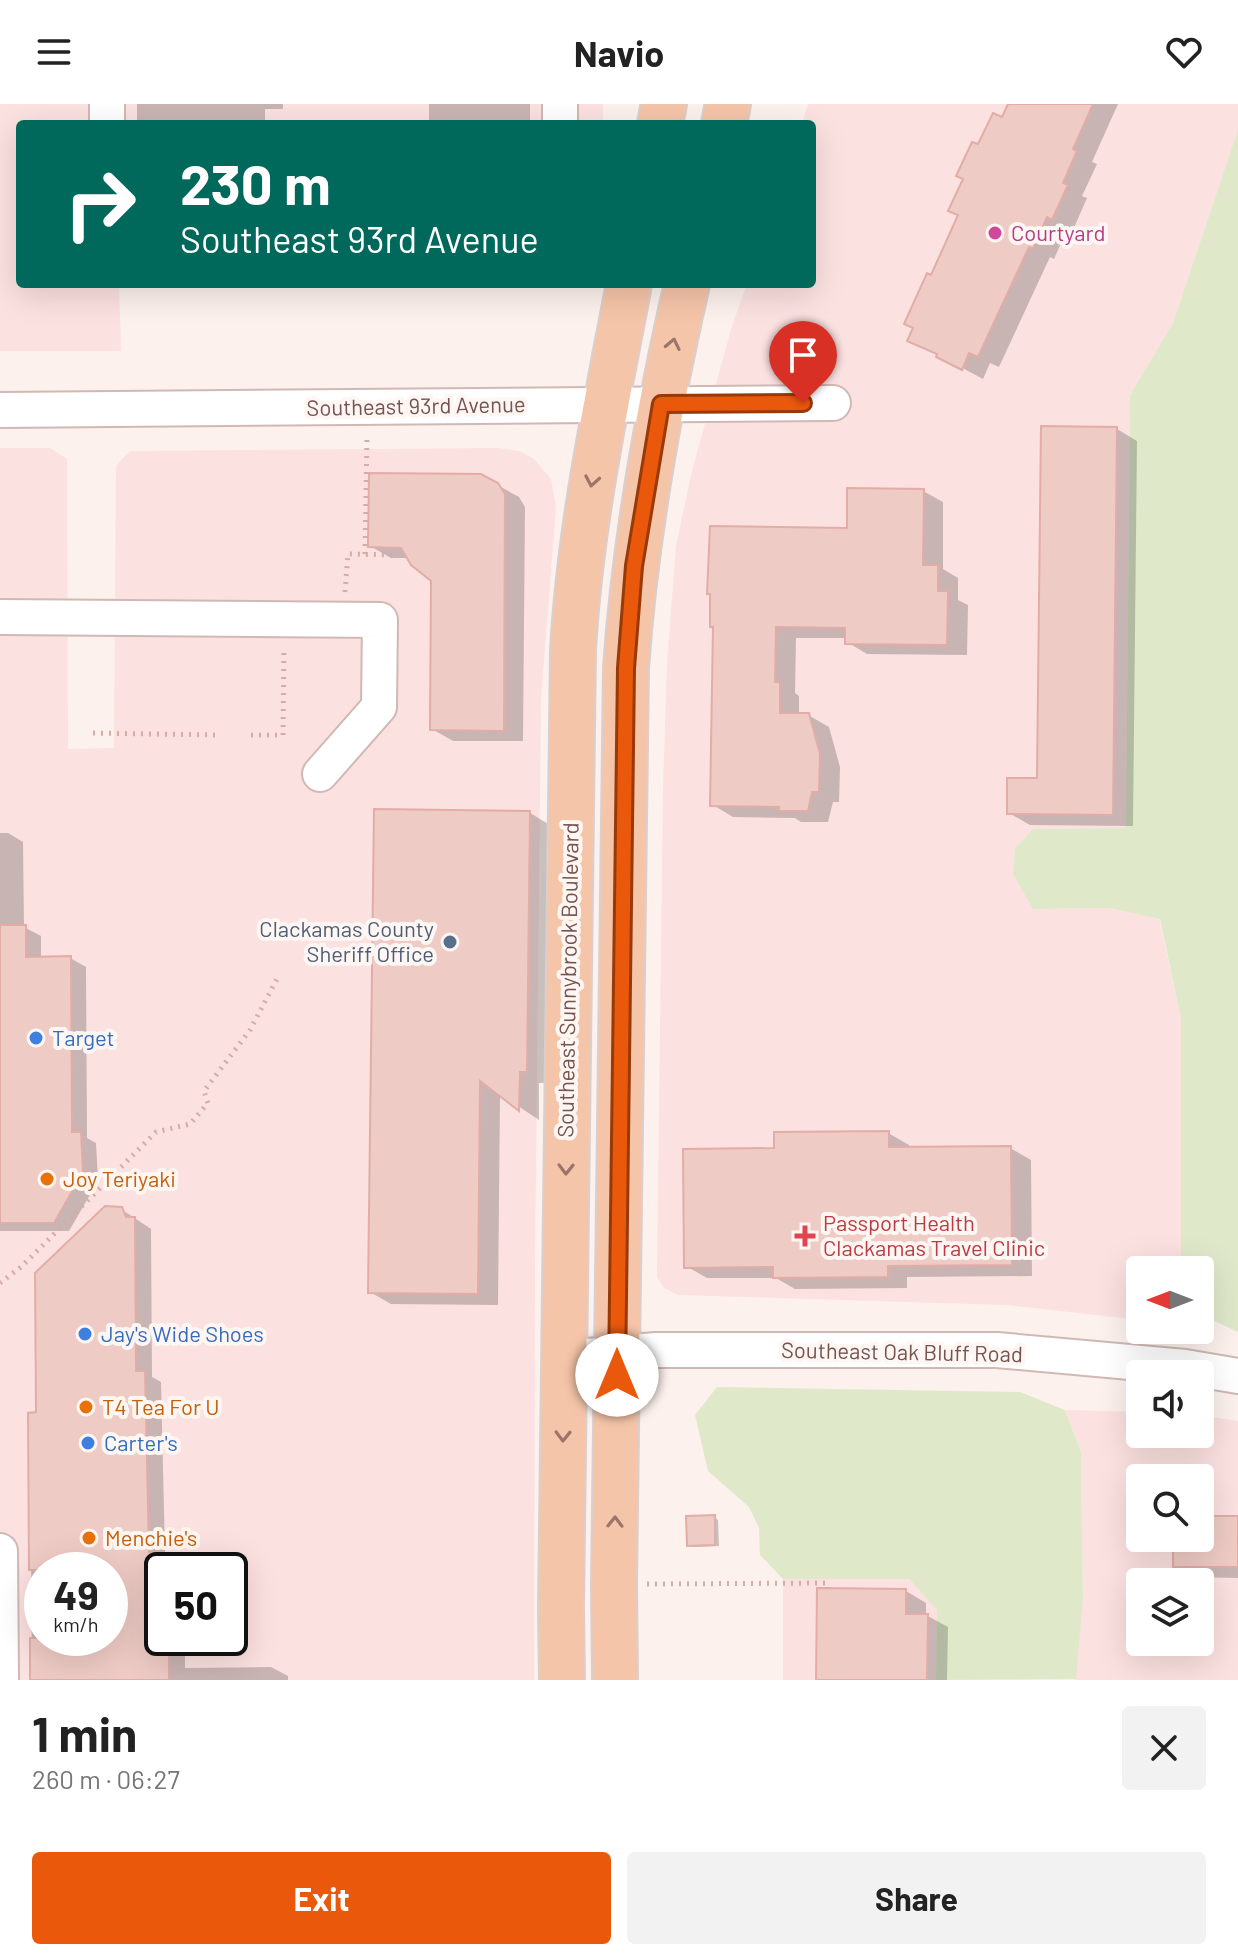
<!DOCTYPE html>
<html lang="en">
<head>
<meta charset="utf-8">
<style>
  :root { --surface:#fff; --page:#f2f2f2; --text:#222; --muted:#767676; --accent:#ea580c }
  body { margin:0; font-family:Barlow,sans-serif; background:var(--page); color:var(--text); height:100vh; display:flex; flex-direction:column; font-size:30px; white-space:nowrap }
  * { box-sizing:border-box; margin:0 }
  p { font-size:26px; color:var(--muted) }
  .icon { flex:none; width:44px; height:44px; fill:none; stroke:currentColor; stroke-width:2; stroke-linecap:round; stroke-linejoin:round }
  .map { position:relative; height:1576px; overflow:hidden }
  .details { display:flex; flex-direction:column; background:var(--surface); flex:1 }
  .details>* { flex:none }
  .hud { position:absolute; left:16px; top:16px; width:800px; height:168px; border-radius:8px; box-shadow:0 8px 32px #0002; background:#00695c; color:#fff; overflow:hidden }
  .needle { width:52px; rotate:270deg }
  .fabs { position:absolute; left:1126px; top:1152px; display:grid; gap:16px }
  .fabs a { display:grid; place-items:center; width:88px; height:88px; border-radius:8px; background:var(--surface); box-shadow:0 8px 32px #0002; font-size:40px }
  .speed { position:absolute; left:24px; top:1448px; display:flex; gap:16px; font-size:40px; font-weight:700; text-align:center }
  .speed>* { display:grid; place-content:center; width:104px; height:104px; border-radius:50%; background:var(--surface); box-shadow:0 8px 32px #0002; line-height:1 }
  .speed small { font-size:20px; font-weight:400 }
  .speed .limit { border:4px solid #111; border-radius:12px; background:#fff; color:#111 }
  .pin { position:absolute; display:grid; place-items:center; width:68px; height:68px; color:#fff; margin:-82px -34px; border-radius:50% 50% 50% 0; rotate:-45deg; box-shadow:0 0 8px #0007 }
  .pin .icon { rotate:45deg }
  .me { position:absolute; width:88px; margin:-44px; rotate:0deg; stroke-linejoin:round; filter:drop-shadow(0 0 6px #0008) }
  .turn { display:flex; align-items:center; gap:28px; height:168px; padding:0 32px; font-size:36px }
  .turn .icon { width:104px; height:104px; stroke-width:2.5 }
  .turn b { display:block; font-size:56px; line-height:68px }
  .round { display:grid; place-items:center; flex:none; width:84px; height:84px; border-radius:8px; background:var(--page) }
  .overview { display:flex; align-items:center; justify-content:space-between; height:136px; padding:0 32px }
  h1 { font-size:48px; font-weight:700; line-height:60px }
  .primary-button { display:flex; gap:16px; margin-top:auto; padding:16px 32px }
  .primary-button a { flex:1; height:92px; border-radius:8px; background:var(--accent); color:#fff; font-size:32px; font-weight:700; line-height:92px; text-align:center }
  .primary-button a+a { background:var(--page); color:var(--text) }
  header { display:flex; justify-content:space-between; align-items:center; height:104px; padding:0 32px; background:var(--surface); font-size:36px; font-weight:700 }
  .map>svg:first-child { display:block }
  .commercial { fill:#fbe1e0; fill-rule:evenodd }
  .green { fill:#dfe9ca }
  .shadow { fill:#0003; fill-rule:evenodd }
  .building { fill:#efcbc5; stroke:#e1ada6; stroke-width:2 }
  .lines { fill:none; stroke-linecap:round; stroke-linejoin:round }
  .minor-casing { stroke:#d0b9b4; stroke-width:38 }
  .major-casing { stroke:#d9cfce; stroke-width:48 }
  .path { stroke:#d5ada7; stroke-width:5; stroke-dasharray:2 6; stroke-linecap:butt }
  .minor { stroke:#fff; stroke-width:34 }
  .major { stroke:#f5c5a9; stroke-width:44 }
  .oneway { stroke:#9c756a }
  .route-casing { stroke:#983908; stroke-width:20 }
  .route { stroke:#ea580c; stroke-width:14 }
  .hotel-dot { fill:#d1479c; stroke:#fef6f2; stroke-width:3 }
  .service-dot { fill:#5c6f8a; stroke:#fef6f2; stroke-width:3 }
  .shop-dot { fill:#3f7fe0; stroke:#fef6f2; stroke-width:3 }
  .food-dot { fill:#e8710a; stroke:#fef6f2; stroke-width:3 }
  .health-dot { fill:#e0444e; stroke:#fef6f2; stroke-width:3 }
  .labels { text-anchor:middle; stroke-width:8; stroke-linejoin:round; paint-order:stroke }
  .hotel-label { font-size:22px; fill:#b23c85; stroke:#fef6f2; text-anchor:start }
  .street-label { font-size:22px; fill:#76534f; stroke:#fef6f2 }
  .service-label { font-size:22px; fill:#4e5e75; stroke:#fef6f2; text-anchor:end }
  .shop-label { font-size:22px; fill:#366cbe; stroke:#fef6f2; text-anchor:start }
  .food-label { font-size:22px; fill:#c56008; stroke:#fef6f2; text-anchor:start }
  .health-label { font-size:22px; fill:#be3a42; stroke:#fef6f2; text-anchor:start }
</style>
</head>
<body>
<header><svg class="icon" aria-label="menu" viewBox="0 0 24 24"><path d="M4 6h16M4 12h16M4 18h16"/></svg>Navio<svg class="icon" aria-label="heart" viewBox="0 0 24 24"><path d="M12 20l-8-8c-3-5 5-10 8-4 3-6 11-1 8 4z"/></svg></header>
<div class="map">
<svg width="1238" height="1576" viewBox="0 0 1238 1576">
  <rect width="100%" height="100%" fill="#fcf1ec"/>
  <path class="commercial" d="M0,0H603V20H20V180H119L121,247H0Z
    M808,0H1238V25L1173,219L1130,291L1126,724L1033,725V805L1110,804L1159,814L1181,915V1166H1140V1216L1006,1201L678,1191L664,1184L657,1173L663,685L667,561L676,442L692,367L732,222L747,180H812V20H802Z
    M0,344H50L67,355L68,645L114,644L116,362L130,347L498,344L519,347L534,355L551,375L556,403L541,595L535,1160L534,1576H0ZM42,1466H110V1534H42ZM162,1466H230V1534H162Z
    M1065,1306L1140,1308V1330H1200V1311L1238,1317V1576H1075L1083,1496L1081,1348ZM1140,1374H1200V1434H1140ZM1140,1478H1200V1538H1140Z
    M783,1475H909L937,1505L936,1576H783Z"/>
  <path class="green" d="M1238,25V1228L1200,1210V1166H1183L1181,1162V915L1160,815L1110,804L1033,805L1013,770L1015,745L1033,725L1126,724L1130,291L1173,219Z
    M717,1283L1020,1288L1065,1306L1081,1348L1083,1496L1076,1575L936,1576L937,1506L909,1475H783L760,1451L759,1424L749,1403L708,1367L695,1311Z"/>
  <path class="shadow" d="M137,0H283V5H265V20H139L137,19Z
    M429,0H530V20H429Z
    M1010,0H1118L1092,58L1097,60L1082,92L1087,94L1073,126L1068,123L1054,155L1050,153L999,263L990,259L983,275L910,236L932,174L960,111L979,43L1003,16Z
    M1117,325L1137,337L1133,722L1030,721L1009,709L1039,676Z
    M481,372L519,393L525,403L523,637H453L432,625L433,476L409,454H391L370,442Z
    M923,387L943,398V465L958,474V496L968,501L967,551L867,550L847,538V534H796L795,589L799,592V611H808L829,623L840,663L839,698H833L828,718H801L795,714L733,713L713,701L715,523L849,426Z
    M530,709L550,721L547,979H539V1016L500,990L498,1201L391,1200L370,1188Z
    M0,729H8L23,738L24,823L41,832V855L70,854L86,863L87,1034L96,1039L98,1077L69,1127H0Z
    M888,1029L909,1041V1045L1010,1044L1031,1056L1032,1172L907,1173V1184L795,1185L776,1174H707L686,1162L776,1046Z
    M121,1105L151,1125L152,1273L161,1278L165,1450L184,1459V1466H162V1534H185V1564L271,1563L288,1572V1576H32L30,1311L38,1310ZM42,1466H110V1534H42Z
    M714,1413L718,1416L719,1442L693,1443L689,1440Z
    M1200,1414H1238V1474L1195,1473L1175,1462V1434H1200Z
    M906,1487L926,1499V1511L948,1523L947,1576H818Z"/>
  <path class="building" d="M1008,0H1093L1073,45L1077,47L1063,79L1068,81L1052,116L1047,113L1033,145L1029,143L978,253L969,249L962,266L936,253L937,250L907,237L913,224L904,220L927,169L931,171L958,111L948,107L963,75L956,72L972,38L978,40L993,9L1002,13Z
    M1041,322L1117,323L1113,711L1007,710V674H1037Z
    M369,369L481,370L498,379L505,390L504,627L430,626L431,477L411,461L401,444L368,443Z
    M847,384L924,385L923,461H938V487H948L947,541L845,540V524L776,523L775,578H780V609H809L820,650L819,688H812L808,707H779V703L710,702L713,523H710V490H707L710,422L847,424Z
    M374,705L530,707L527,968H520L519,1007L480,977L478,1190L368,1189Z
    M0,821H26V853L71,852L72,1028H81L83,1068L54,1119H0Z
    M889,1027V1043L1011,1042L1012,1161L888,1162V1173L773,1174V1163L684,1164L683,1045L774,1044V1028Z
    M105,1102L122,1103L126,1113H135L136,1267H145L149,1448H162V1534H169V1576H30V1534H110V1466H29L28,1309L36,1308L35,1169Z
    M715,1411V1441L687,1442L686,1412Z
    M1200,1412H1238V1463H1173V1434H1200Z
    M817,1484L906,1485V1510H928L927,1576H816Z"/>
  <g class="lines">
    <defs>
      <path id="minor" d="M107,20V0
        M560,20V0
        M0,306L833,299
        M0,513L380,516L379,603L320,670
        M564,1254L656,1246H997L1185,1263L1238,1272
        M0,1447L1,1576"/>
      <path id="major" d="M660,20L664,0
        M724,20L728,0
        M562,1576L561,1504L573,546C580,422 606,302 629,180
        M615,1576L614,1480L626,564C635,434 658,307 687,180"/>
    </defs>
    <use href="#minor" class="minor-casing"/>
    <use href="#major" class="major-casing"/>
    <path class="path" d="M365,450L367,331
      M345,488L348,450L397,451
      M93,629L215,631
      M251,631H283L284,543
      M0,1179L21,1163L156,1028L190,1020L208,999L204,987L250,926L277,875
      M647,1480L827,1479V1484"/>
    <use href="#minor" class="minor"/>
    <use href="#major" class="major"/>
  </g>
  <defs><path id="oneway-chevron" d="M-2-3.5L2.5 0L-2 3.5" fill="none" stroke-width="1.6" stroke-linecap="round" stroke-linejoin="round" transform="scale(2)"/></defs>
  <g class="oneway">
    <use href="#oneway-chevron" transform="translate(673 240) rotate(-78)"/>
    <use href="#oneway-chevron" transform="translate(592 377) rotate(100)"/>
    <use href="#oneway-chevron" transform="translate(566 1065) rotate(91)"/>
    <use href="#oneway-chevron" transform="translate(563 1332) rotate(91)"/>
    <use href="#oneway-chevron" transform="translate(615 1418) rotate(-89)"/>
  </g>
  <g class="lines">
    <defs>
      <path id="route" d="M617,1271L626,564L634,462L661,300L803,299"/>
    </defs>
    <use href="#route" class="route-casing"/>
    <use href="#route" class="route"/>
  </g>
  <circle class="hotel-dot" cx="995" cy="129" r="8"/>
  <circle class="service-dot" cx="450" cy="838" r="8"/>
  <g class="shop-dot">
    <circle cx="36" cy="934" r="8"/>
    <circle cx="85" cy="1230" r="8"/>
    <circle cx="88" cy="1339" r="8"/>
  </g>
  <g class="food-dot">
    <circle cx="47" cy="1075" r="8"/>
    <circle cx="86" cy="1303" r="8"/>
    <circle cx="89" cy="1434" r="8"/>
  </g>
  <path class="health-dot" d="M801 1120h8v8h8v8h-8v8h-8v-8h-8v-8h8z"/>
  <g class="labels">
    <g class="hotel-label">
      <text x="1011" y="137">Courtyard</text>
    </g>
    <g class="street-label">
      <text transform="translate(416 302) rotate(-1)" y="8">Southeast 93rd Avenue</text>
      <text transform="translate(568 876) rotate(-89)" y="8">Southeast Sunnybrook Boulevard</text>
      <text transform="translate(902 1248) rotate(1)" y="8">Southeast Oak Bluff Road</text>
    </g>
    <g class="service-label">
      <text x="434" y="833">Clackamas County<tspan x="434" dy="25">Sheriff Office</tspan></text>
    </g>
    <g class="shop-label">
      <text x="52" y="942">Target</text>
      <text x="101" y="1238">Jay's Wide Shoes</text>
      <text x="104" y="1347">Carter's</text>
    </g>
    <g class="food-label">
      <text x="63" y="1083">Joy Teriyaki</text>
      <text x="102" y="1311">T4 Tea For U</text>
      <text x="105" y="1442">Menchie's</text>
    </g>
    <g class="health-label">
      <text x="823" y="1127">Passport Health<tspan x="823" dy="25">Clackamas Travel Clinic</tspan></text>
    </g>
  </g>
</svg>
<div class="fabs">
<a><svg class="needle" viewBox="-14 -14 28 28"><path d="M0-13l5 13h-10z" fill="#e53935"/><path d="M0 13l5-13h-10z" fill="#767676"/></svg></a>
<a><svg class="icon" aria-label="sound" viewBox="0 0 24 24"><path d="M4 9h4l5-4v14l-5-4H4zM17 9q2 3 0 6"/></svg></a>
<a><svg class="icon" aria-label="search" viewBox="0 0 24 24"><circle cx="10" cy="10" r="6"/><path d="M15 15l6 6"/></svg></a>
<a><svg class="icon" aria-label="layers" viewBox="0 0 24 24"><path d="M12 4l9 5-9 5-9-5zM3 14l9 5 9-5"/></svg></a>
</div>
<div class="speed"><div>49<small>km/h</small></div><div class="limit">50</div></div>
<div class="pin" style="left:803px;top:299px;background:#d93025"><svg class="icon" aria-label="arrive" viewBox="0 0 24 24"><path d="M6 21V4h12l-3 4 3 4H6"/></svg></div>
<svg class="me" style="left:617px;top:1271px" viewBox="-20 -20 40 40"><circle r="19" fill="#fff"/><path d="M0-13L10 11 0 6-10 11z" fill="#ea580c"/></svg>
<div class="hud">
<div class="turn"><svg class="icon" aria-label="right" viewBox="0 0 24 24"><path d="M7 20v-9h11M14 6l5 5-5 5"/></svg><div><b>230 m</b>Southeast 93rd Avenue</div></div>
</div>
</div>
<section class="details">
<div class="overview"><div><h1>1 min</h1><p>260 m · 06:27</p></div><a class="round"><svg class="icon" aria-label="close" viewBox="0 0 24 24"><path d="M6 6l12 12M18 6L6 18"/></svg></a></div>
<div class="primary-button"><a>Exit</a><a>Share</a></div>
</section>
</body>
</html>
